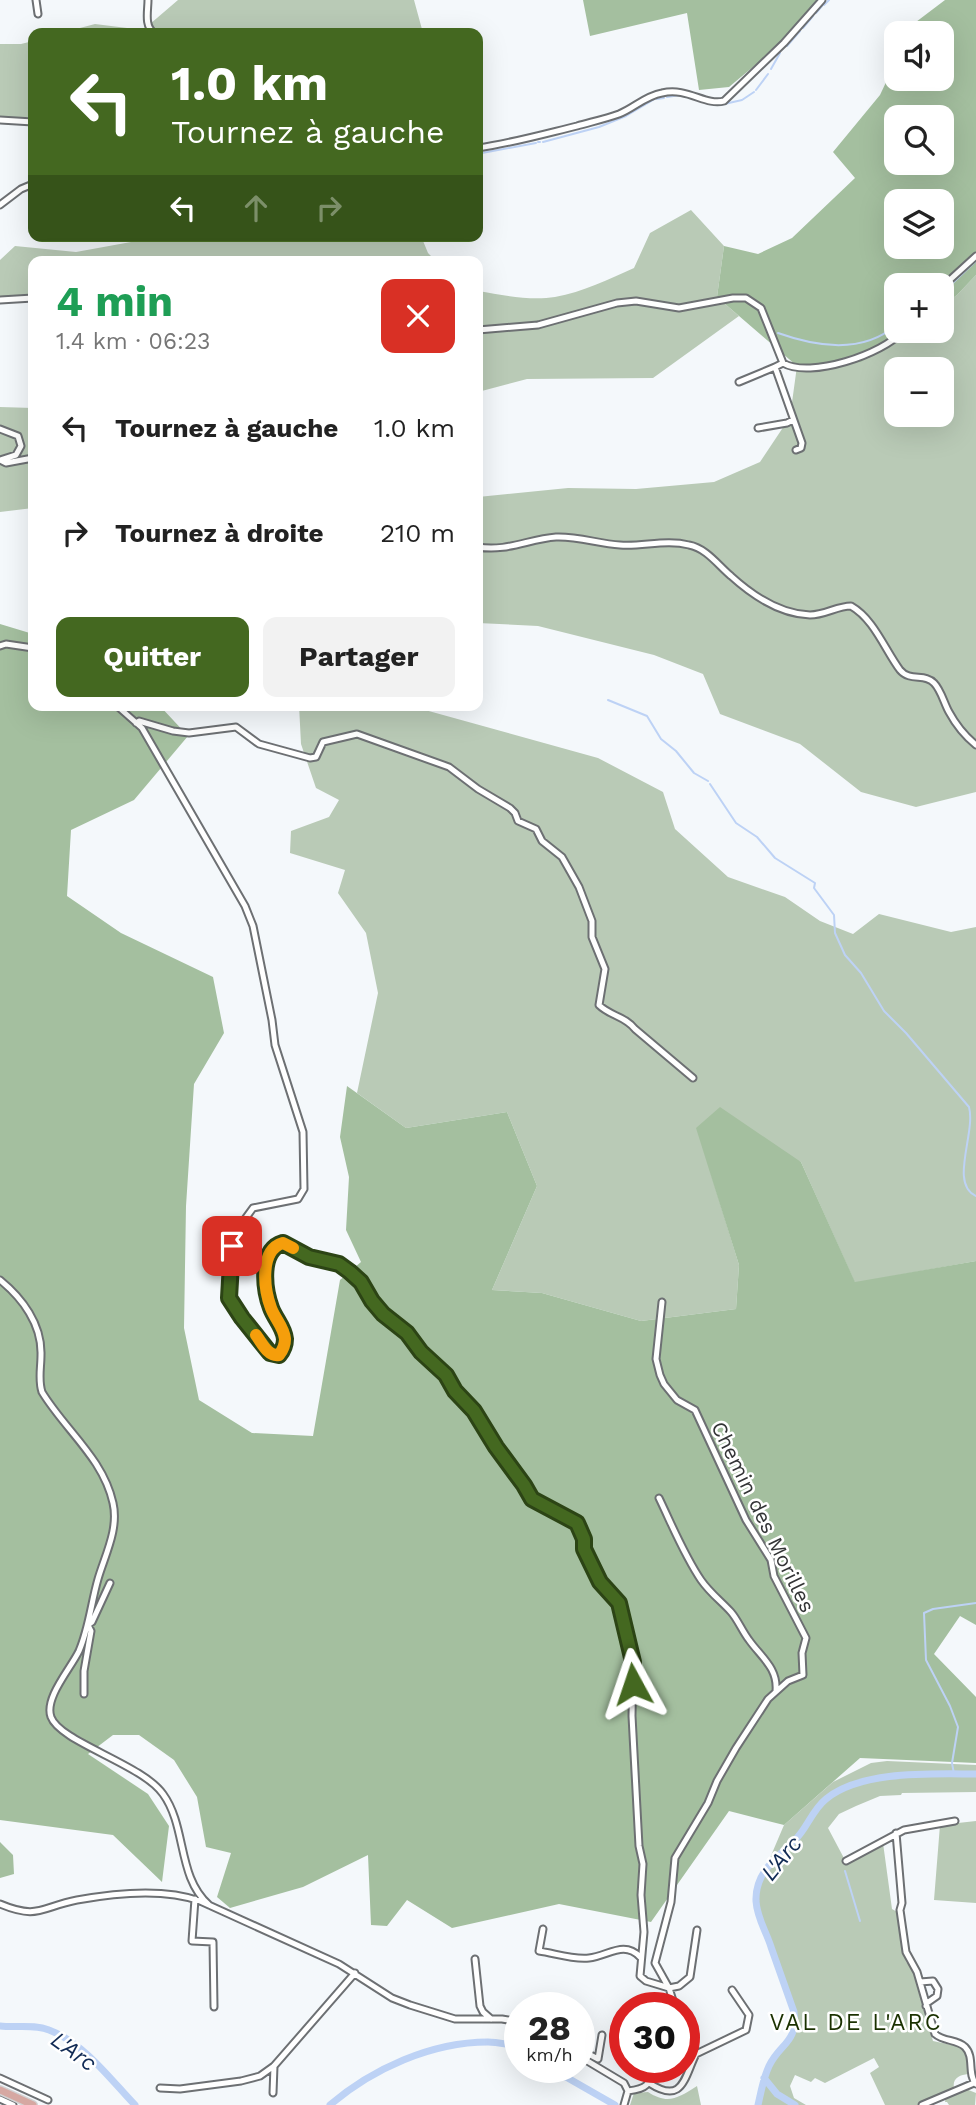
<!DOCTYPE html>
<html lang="fr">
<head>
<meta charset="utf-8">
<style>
  :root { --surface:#fff; --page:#f2f2f2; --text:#222; --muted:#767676; --accent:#446820 }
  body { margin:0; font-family:"Work Sans",sans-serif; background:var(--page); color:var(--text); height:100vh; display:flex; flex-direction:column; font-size:26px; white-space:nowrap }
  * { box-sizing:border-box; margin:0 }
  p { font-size:23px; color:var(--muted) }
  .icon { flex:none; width:38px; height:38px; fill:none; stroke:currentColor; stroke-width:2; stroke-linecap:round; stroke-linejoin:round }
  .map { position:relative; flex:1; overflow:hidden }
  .panel { position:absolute; left:28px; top:256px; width:455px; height:455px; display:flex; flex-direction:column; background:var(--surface); border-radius:14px; box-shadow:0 7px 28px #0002 }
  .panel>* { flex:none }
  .banner { position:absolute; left:28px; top:28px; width:455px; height:214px; border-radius:14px; box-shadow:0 7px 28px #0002; background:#446820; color:#fff; overflow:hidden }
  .fabs { position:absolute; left:884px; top:21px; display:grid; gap:14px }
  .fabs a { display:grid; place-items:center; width:70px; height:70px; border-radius:14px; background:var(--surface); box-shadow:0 7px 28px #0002; font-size:35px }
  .speed { position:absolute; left:504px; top:1992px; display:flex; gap:14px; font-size:35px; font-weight:700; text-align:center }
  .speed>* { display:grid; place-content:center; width:91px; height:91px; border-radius:50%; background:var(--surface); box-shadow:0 7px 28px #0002; line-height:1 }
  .speed small { font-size:18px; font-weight:400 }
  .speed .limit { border:10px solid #d22; background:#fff; color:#111 }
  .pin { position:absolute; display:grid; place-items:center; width:60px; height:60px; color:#fff; margin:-30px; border-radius:14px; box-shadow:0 4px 10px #0006 }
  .me { position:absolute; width:77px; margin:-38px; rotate:355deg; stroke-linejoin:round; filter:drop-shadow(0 0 5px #0008) }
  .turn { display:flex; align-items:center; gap:24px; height:147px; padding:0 28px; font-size:32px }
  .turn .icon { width:91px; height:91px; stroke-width:2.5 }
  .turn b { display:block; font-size:49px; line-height:60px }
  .lanes { display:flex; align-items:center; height:66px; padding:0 28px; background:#0003; justify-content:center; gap:35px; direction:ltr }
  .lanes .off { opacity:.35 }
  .round { display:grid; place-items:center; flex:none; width:74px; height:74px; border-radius:14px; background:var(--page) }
  .overview { display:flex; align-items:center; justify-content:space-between; height:119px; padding:0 28px }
  h1 { font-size:42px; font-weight:700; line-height:52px; color:#1e9e55 }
  .cta { display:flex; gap:14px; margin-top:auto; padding:14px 28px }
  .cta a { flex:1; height:80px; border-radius:14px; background:var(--accent); color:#fff; font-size:28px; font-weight:700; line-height:80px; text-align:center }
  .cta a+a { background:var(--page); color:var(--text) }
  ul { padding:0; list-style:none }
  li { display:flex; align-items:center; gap:21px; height:105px; padding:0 28px }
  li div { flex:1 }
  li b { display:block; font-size:26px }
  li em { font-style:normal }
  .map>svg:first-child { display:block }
  .green { fill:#b9cab6; fill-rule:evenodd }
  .forest { fill:#a4bf9f; fill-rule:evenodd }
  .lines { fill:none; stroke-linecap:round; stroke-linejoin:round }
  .stream { stroke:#bdd2f5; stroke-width:2 }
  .river { stroke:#bdd2f5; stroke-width:7 }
  .minor-casing { stroke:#6d7073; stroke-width:9 }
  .major-casing { stroke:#d2d2d3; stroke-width:10 }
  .minor { stroke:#fff; stroke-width:5 }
  .major { stroke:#d6a8a2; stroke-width:7 }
  .route-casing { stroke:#2c4415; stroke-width:18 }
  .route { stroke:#446820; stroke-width:12 }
  .slow { stroke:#f59e0b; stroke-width:12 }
  .labels { text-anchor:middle; stroke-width:5; stroke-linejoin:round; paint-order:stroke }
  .street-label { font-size:21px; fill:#333436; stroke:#fff }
  .water-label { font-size:23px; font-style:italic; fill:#112b55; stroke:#fff }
  .neighbourhood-label { font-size:23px; letter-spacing:2px; fill:#1a3100; stroke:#fff }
</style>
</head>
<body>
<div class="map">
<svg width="976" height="2105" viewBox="0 0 976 2105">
  <rect width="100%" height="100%" fill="#f4f8fb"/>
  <path class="green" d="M178,0H414L423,33H61L95,24L143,30Z
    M33,41V117L0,119V44H21Z
    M691,210L724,246L717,297L739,316L653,378L527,379L478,392V291C503,295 530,301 555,297C583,292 609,279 634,268L650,233Z
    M164,236H421L428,253L436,261H33V302L0,301V260L15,246L76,252Z
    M976,275V792L916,807L861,792L800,744L720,714L703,674L654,655L538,626L478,623V497L568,488L636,489L714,482L760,462L790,417L797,366L905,331H942V306L957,295ZM896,369H942V415H896Z
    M0,407L33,408V508L0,512Z
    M299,705H407L598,758L663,792L675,829L728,877L785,897L820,921L853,934L879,914L951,932L976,927V1261L855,1283L801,1162L697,1128L739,1265L736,1309L641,1321L542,1293L492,1290L537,1186L507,1112L406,1128L357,1093L378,993L366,933L338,893L345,870L290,853L291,831L329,817L339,800L316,788L301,744Z
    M887,1761L976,1765V1792L902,1793L901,1795L880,1796L856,1806L839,1814L828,1828L846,1862L873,1850L883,1843L892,1909L899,1913L906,1962L911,1965L933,2041L961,2047L967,2057L968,2074C960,2075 952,2078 954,2088L917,2105H885L870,2073L879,2067L874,2058L825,2083L815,2078L811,2082L795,2075L790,2086L794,2098L806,2105H758C761,2092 763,2078 769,2066C780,2043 798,2042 794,2012L758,1913L756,1902L759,1878L767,1865L784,1825L833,1782L871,1763Z
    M976,1821V1903L934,1900L940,1825Z
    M697,2086L701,2105H630L634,2093L648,2092C668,2105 678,2098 697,2086Z
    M966,2089L976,2093L975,2105H949L947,2102H945L946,2095Z"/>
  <path class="forest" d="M583,0H818L772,51L729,87L699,90L687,13L590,36Z
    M945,0H976V275L957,295L942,306V285H896V331H905L861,362L797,366L717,297L724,246L758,254L792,238L855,178L833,152L880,95L896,61V79H942V33H909L912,25ZM896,117H942V163H896ZM896,201H942V247H896Z
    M0,624L33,634V705H159L188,736L134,800L71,830L67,896L121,933L213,977L224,1033L194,1084L186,1206L184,1328L199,1400L252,1433L313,1436L340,1280L361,1262L346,1230L349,1177L340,1137L347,1086L406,1128L507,1112L537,1186L492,1290L542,1293L641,1321L736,1309L739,1265L696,1128L720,1107L801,1162L855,1282L976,1261V1625L960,1616L934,1654L976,1697V1763L860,1758L784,1825L729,1811L651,1922L559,1904L452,1928L407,1900L387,1926L371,1925L368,1855L303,1887L230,1908L217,1897L231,1853L206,1847L197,1797L174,1760L139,1735H113L88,1754L148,1794L169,1826L162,1882L113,1835L0,1820Z
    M0,1842L13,1855L14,1874L0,1878Z"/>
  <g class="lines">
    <path class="stream" d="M824,5L829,0
      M816,13L822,6
      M803,28L813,16
      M787,46L800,31
      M771,69L780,53
      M756,90L768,74
      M667,97L680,95
      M657,99L664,98
      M709,103L716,105
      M720,105L742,100L754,92
      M538,142H540
      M543,142L599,127L626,116L653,100
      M478,153H479
      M482,153L536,143
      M942,293L976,261
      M778,333C817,347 863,354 896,325
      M608,700L647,716L661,739L676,751L694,773L708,781
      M710,784L736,823L757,837L775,858L815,883L814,888L834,915L835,933L845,955L861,973L884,1011L906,1033L969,1107C976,1133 949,1184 976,1196
      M954,1774L952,1763L958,1727L950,1706L926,1660L924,1613L933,1609L976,1603
      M845,1871L860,1921"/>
    <path class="river" d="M0,2026C16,2028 34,2024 49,2030C84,2043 110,2079 135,2105
      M541,2067L547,2072L566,2077L615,2105
      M764,2078L777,2094L795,2105
      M330,2105C372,2069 431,2042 488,2042C498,2042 509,2045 520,2046
      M758,2105C761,2092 763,2079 769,2066C780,2043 798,2043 794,2012C786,1990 779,1969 771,1947C766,1931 757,1918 756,1901C755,1873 775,1859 794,1841C807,1829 812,1810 826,1799C861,1770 932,1774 976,1774"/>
    <defs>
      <path id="minor" d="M36,0L38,14
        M148,0C148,11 144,26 154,33
        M0,120L33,122
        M478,148C512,143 544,134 577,126C591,122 605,119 619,114C634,108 645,96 662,93C688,87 705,106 724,101L784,43L822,0
        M0,205L21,189L33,184
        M942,287L976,256
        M0,300L33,298
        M478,330L538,325L617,303L636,301L679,308L733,298H746L761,308L783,363C810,379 883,354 903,331
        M783,363L775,367L802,443L801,448L796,450
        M739,382L775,367
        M758,428L787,423L793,420
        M0,429L18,436L21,446L16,455L0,460
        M0,460L6,463L33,458
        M478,547C506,552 529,539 556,537C578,536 599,544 620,545C642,547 666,539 689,545C706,548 718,565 731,576C753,596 780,614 810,615C825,615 837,606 851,606C874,619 885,650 900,670C910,682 925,673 934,683C941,690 944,703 949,712C956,725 965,736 976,745
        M0,646L6,644L33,648
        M116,705L142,728L245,906L253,926L272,1020L275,1045L303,1132L304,1189L298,1199L253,1208L245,1219L232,1246L229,1298L270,1353L279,1355C283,1348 286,1343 284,1335C282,1324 273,1316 270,1306C264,1286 259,1250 283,1243L309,1257L339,1264L350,1271L361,1282L383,1314L407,1333L421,1352L445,1375L455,1391L474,1411L496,1447L524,1485L532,1499L577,1523L584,1539V1549L600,1582L619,1603L633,1662L632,1716L639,1846L643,1864L641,1895L644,1932L640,1976L646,1981L669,1988L675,2007
        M136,723L139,721L173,731L189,733L236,727L259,744L310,758L316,757L323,742L357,734L449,767L478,789L510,808L515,813L518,821L536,829L542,841L562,857L579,887L592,921V937L605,969L599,1005C610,1016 625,1016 635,1029L693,1078
        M0,1280C22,1298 42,1324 41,1355C41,1368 38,1380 42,1392C65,1430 103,1458 113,1503C119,1529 105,1555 98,1579C91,1603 89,1628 79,1651C71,1668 44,1698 51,1717C60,1742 142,1764 163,1794C187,1827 177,1877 209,1905
        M662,1302L656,1359L660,1375L664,1384L677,1400L695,1410L746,1520L771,1560L774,1576L806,1638L802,1653L803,1675L788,1681L768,1699L736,1748L717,1781L708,1803L675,1858L671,1902L655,1963L669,1988L679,1986L690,1977L697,1930
        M659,1498C672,1525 684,1555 701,1580C710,1593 721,1601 731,1612C738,1620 742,1631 749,1640C761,1657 778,1668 776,1691
        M84,1694V1671L91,1631L88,1625L92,1622L110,1583
        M896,1833L902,1903L900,1910L906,1952L917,1972L935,2034C944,2042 957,2039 965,2047C975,2057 967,2074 976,2084
        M846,1861L904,1830L955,1821
        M195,1899L192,1941L213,1942L214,2007
        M0,1904C38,1920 41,1907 77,1900C115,1893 164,1888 200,1901L339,1964L392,1998L410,2005L455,2019H502L520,2022
        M543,1929L539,1951C554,1953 573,1960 589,1958C608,1956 624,1940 640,1957
        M475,1959L480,2006L483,2012L491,2019
        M920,1982L933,1981L938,1989L937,1996L927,2003L926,2006
        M579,2049L598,2059L602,2035
        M579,2056L624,2083L628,2091L624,2105
        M0,2078L48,2100
        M649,2083C683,2105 684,2078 696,2054L746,2030L749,2015L732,1990
        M160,2088L180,2089L241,2081L260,2076L274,2066L355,1973
        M628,2091C648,2088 649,2086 652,2067
        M273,2093L274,2066
        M0,2099L13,2105
        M922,2105L974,2083"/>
      <path id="major" d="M0,2090L33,2105"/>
    </defs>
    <use href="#minor" class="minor-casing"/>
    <use href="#major" class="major-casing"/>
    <use href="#minor" class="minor"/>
    <use href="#major" class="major"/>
  </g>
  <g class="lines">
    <defs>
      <path id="route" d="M232,1246L229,1298L242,1318L270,1353L279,1355C283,1350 285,1346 285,1339C284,1327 275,1319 271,1308C264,1289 259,1250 283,1243L309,1257L339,1264L350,1272L361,1282L372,1301L383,1314L407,1333L421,1352L446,1375L455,1391L474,1411L496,1447L524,1485L532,1499L577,1523L584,1539V1549L600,1582L619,1603L633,1662V1684"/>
    </defs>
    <use href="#route" class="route-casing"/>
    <use href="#route" class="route"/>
    <path class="slow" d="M256,1335C262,1343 268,1357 279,1355C283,1350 285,1346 285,1339C284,1327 275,1319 271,1308C264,1289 259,1250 283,1243L293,1248"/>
  </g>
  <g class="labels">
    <g class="street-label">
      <text transform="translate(763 1517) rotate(64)" y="7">Chemin des Morilles</text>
    </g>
    <g class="water-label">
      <text transform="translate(781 1858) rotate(-51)" y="8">L'Arc</text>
      <text transform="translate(74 2051) rotate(36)" y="8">L'Arc</text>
    </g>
    <g class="neighbourhood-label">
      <text x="856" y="2030">VAL DE L'ARC</text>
    </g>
  </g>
</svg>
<div class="fabs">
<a><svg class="icon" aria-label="sound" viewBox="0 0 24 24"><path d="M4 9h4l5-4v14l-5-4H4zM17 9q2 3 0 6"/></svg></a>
<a><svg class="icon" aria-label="search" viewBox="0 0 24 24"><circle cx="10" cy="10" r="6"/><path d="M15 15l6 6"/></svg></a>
<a><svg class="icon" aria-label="layers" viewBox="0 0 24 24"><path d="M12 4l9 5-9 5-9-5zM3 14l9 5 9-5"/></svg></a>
<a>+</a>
<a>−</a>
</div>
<div class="speed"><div>28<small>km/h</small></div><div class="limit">30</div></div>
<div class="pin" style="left:232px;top:1246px;background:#d93025"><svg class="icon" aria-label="arrive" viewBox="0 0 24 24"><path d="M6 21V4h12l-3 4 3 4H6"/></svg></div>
<svg class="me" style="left:633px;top:1684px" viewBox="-20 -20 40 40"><path d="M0-17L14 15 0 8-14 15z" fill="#446820" stroke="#fff" stroke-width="4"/></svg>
<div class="banner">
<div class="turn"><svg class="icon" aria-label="left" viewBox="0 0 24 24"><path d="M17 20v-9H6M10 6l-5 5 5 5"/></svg><div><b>1.0 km</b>Tournez à gauche</div></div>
<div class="lanes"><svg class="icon" aria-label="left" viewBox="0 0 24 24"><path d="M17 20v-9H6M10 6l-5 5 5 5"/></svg><svg class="icon off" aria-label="ahead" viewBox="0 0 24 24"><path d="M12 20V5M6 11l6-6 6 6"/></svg><svg class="icon off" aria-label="right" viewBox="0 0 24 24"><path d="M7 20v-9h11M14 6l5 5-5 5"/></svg></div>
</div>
<section class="panel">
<div class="overview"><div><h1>4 min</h1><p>1.4 km · 06:23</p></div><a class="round" style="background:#d93025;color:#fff"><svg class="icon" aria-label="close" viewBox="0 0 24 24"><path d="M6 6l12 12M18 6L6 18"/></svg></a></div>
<ul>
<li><svg class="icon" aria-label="left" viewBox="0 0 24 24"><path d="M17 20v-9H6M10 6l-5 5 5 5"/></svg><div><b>Tournez à gauche</b></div><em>1.0 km</em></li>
<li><svg class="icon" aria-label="right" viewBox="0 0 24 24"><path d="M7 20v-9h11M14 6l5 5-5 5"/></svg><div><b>Tournez à droite</b></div><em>210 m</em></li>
</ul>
<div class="cta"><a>Quitter</a><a>Partager</a></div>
</section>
</div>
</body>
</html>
